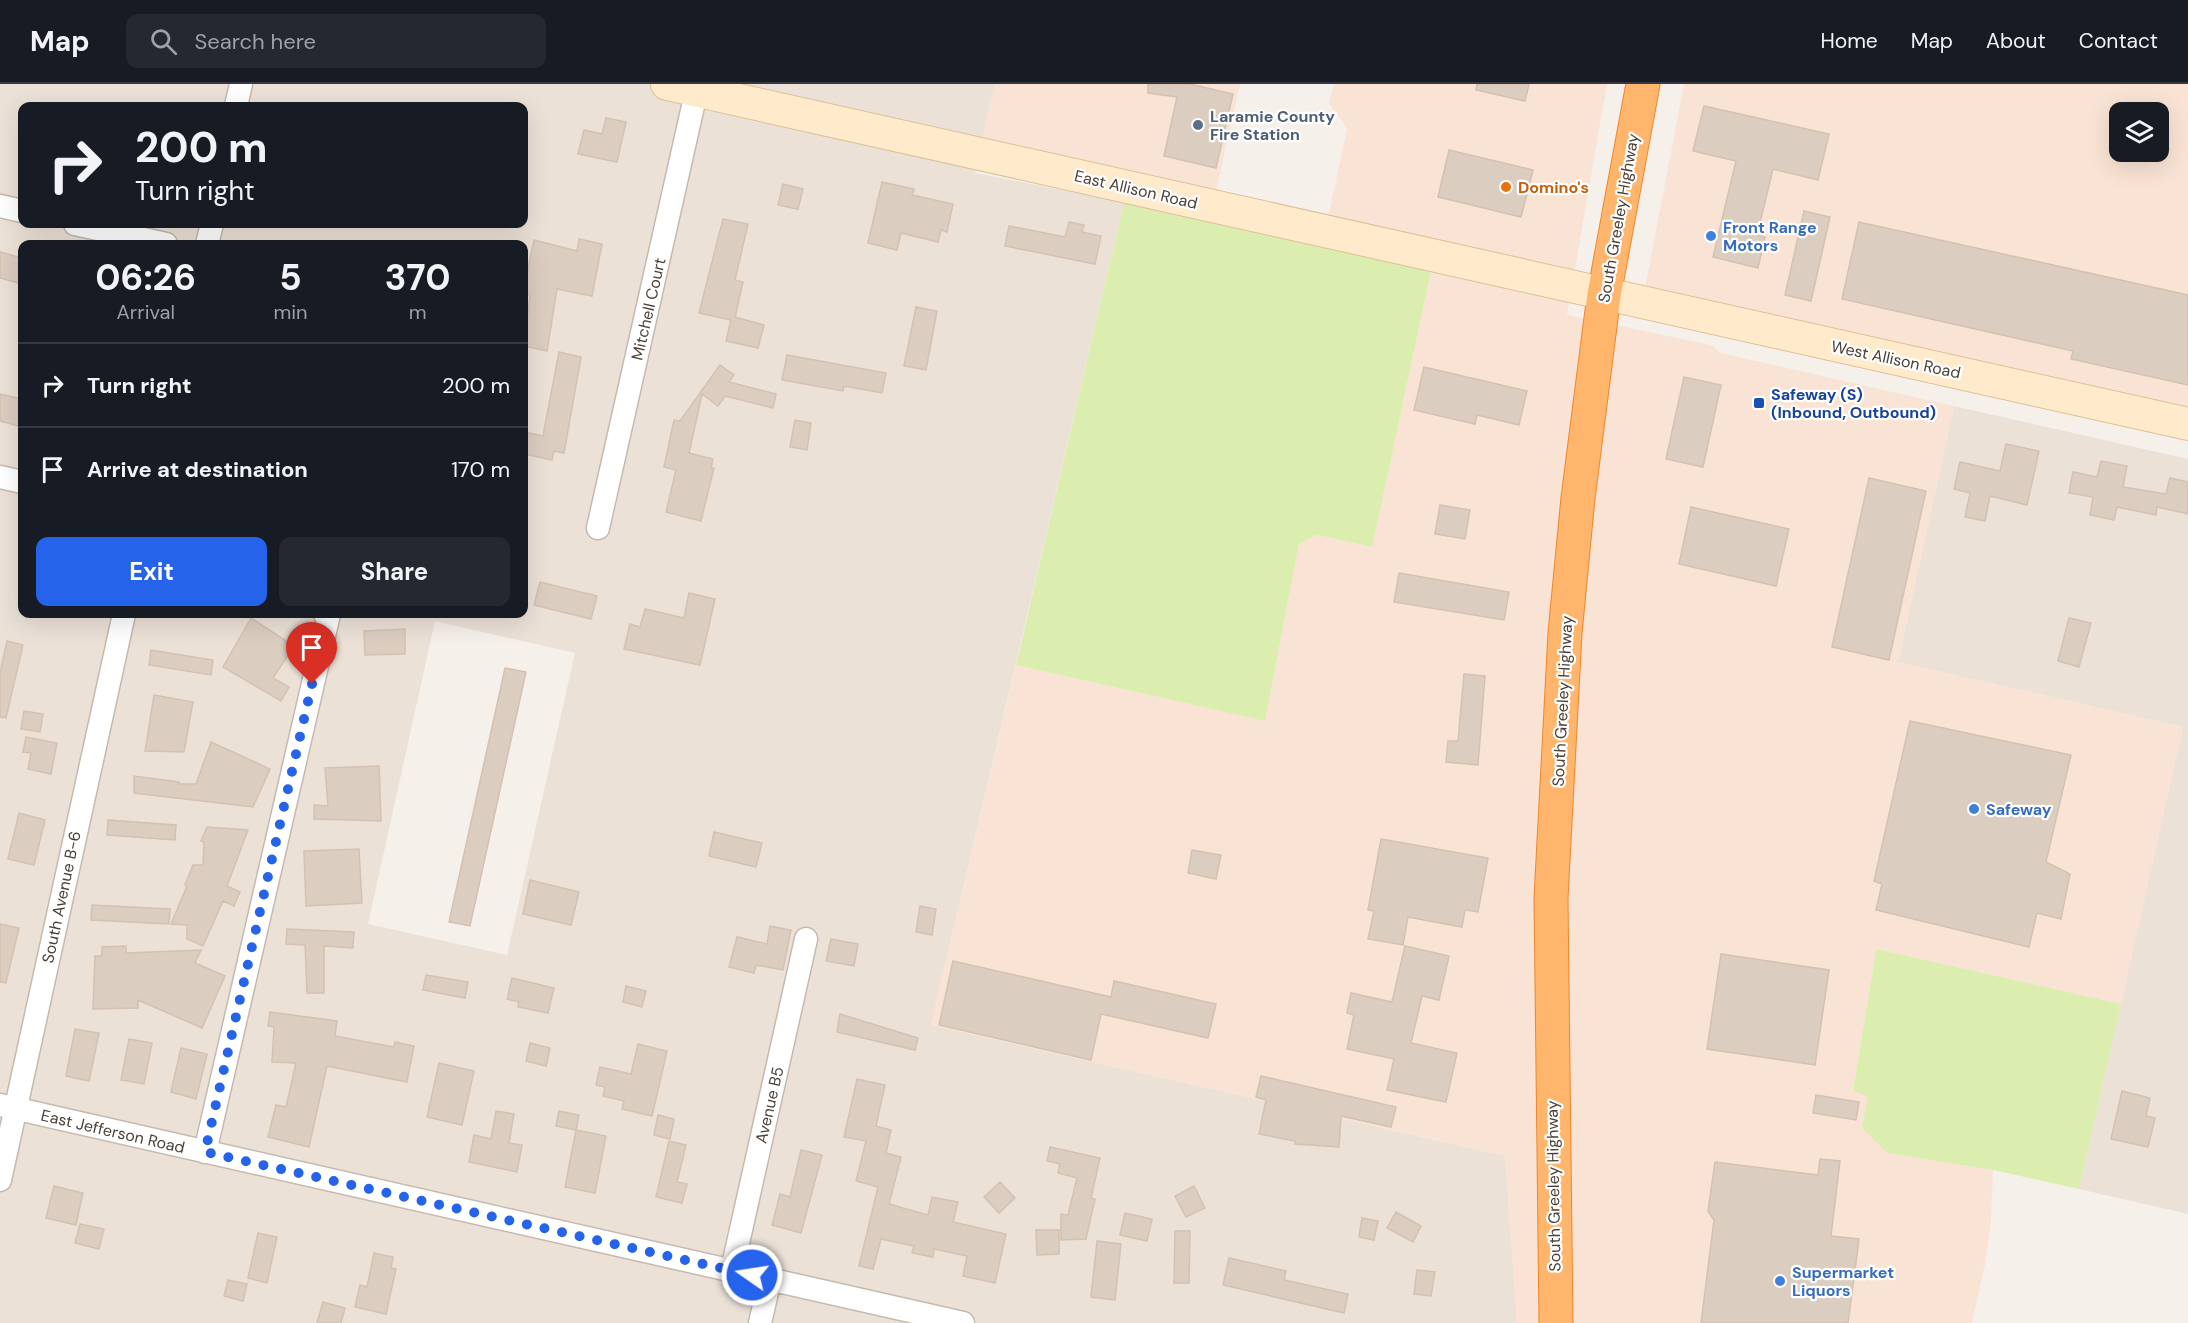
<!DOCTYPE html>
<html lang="en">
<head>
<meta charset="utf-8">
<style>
  :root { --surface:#171b24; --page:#242831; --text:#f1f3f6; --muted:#9ea1a6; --line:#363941; --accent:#2563eb }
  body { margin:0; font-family:"DM Sans",sans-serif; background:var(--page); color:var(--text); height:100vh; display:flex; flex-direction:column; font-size:22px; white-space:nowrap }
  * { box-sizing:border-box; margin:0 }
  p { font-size:20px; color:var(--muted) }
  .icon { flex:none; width:33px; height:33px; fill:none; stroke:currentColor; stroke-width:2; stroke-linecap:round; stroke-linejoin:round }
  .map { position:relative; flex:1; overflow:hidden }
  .details { position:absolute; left:18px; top:156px; width:510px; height:378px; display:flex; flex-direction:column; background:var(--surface); border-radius:12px; box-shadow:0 6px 24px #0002 }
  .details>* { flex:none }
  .guide { position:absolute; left:18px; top:18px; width:510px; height:126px; border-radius:12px; box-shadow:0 6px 24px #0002; background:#171b24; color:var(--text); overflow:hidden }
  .fabs { position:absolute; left:2109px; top:18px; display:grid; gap:12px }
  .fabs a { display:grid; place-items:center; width:60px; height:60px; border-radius:12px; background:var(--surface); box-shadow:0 6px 24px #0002; font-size:30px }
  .pin { position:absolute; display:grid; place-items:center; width:51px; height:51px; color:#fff; margin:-62px -26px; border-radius:50% 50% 50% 0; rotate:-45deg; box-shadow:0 0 6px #0007 }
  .pin .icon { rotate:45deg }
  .me { position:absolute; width:66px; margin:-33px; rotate:283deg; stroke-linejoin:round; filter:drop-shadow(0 0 4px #0008) }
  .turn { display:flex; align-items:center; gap:21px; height:126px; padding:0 18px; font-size:27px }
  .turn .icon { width:78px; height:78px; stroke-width:2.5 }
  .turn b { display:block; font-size:42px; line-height:51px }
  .eta { display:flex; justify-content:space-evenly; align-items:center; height:102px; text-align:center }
  .eta b { font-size:36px; font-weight:700; line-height:42px }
  .button { display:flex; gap:12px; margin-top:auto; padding:12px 18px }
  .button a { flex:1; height:69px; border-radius:12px; background:var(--accent); color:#fff; font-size:24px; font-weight:700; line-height:69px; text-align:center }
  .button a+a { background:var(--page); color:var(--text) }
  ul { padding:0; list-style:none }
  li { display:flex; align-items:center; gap:18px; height:84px; padding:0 18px; border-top:2px solid var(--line) }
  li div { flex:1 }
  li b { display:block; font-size:22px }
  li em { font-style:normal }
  header { display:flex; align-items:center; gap:36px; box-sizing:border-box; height:84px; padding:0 30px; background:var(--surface); border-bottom:2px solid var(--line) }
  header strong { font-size:28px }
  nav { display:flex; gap:33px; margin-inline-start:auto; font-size:21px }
  .search { width:420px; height:54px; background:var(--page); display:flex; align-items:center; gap:15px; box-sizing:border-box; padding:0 21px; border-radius:12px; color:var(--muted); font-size:22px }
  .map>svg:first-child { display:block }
  .residential { fill:#ebe1d7; fill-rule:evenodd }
  .commercial { fill:#f9e3d4; fill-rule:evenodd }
  .green { fill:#dceeaf }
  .building { fill:#dccdc1; stroke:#d5c1b0; stroke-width:1.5 }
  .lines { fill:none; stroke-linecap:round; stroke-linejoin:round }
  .street-casing { stroke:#c6b9ae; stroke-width:25 }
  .secondary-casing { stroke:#ddc097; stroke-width:34 }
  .highway-casing { stroke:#ed872d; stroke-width:35 }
  .street { stroke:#fff; stroke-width:22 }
  .secondary { stroke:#ffeacb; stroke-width:32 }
  .highway { stroke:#ffb66c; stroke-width:33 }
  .route { stroke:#2563eb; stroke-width:10; stroke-dasharray:0 18 }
  .service-dot { fill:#5c6f8a; stroke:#fff; stroke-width:2 }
  .food-dot { fill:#e8710a; stroke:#fff; stroke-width:2 }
  .shop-dot { fill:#3f7fe0; stroke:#fff; stroke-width:2 }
  .transit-dot { fill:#1a4fb4; stroke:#fff; stroke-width:2 }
  .labels { text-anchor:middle; stroke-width:4.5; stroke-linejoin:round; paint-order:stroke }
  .service-label { font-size:16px; font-weight:bold; fill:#4e5e75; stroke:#fff; text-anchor:start }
  .food-label { font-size:16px; font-weight:bold; fill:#c56008; stroke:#fff; text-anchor:start }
  .street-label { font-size:16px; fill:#4b4037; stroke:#fff }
  .shop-label { font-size:16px; font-weight:bold; fill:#366cbe; stroke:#fff; text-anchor:start }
  .transit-label { font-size:16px; font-weight:bold; fill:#164399; stroke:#fff; text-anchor:start }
</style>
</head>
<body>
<header>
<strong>Map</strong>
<div class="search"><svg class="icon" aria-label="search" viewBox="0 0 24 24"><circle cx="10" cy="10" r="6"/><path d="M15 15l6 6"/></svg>Search here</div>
<nav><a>Home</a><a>Map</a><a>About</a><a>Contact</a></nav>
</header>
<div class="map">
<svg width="2188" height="1239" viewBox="0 0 2188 1239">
  <rect width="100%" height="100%" fill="#f6f0ea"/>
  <path class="residential" d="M0,0H995L975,89L1124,118L931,941L1505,1072L1517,1239H0ZM22,22H524V140H22ZM22,160H524V530H22ZM435,537L575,569L507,871L368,840Z
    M1954,322L2188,375V1130L2079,1105L2183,643L1898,578Z"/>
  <path class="commercial" d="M995,0H1240L1215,112L981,60Z
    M1334,0H1607L1567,231L1711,261L1721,269L1954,322L1898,578L2183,643L2121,920L1876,865L1853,1006L1868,1011L1887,1069L1993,1086L1991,1135L1985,1181L1972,1239H1517L1505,1072L931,941L1016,581L1265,637L1299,460L1317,451L1371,463L1431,188L1322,163L1347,44L1329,19Z
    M1684,0H2188V331L1645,204ZM2120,28H2158V68H2120Z"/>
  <path class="green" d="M1124,118L1431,187L1372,463L1317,451L1299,460L1265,637L1016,581Z
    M1876,865L2121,920L2079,1105L1993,1086L1887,1069L1862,1044L1868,1012L1853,1007Z"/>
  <path class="building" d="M1148,0H1190L1233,10L1216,84L1164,72L1177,13L1148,9Z
    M1477,0H1529L1525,17L1476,6Z
    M1704,22L1829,50L1818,96L1773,85L1757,151L1765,153L1758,184L1713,173L1736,77L1693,67Z
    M606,34L626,38L617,78L578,70L584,46L602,50Z
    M1449,66L1533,86L1521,133L1438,113Z
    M882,98L914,105L912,111L953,120L947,148L941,146L938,158L901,149L897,166L868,159Z
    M783,100L803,105L798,125L778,121Z
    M1804,127L1830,133L1811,217L1785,211Z
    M723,135L748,140L735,196L743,198L735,233L764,241L758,264L726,257L731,236L699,229Z
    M1069,138L1084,141L1082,148L1101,152L1095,180L1005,162L1009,142L1065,153Z
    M1859,138L2188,211V301L2071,275L2073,267L1842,215Z
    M579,155L602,160L592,212L557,205L547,267L524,262L530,211L524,210V204L534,156L577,167Z
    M0,168L22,174V200L0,194Z
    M916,223L937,227L926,286L904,282Z
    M559,268L581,273L564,369L554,367L552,376L524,370V348L543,352Z
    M787,271L886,289L882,309L844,302L843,307L782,296Z
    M720,281L734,291L729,298L776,310L773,324L725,312L718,322L702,310L689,369L713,375L711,384H714L701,437L666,428L676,386L664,383L674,336L680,337Z
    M1424,283L1527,307L1519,341L1477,331L1475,340L1414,326Z
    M1684,293L1721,301L1703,383L1666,375Z
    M0,310L22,315V343L0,337Z
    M795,336L811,339L807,366L790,363Z
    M2006,360L2039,367L2027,421L1990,412L1985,437L1965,433L1970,409L1954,405L1960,378L2000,387Z
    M2101,377L2127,382L2123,403L2166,410L2170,394L2188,398V430L2157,423L2156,431L2117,423L2114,436L2090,431L2093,413L2069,409L2073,388L2097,393Z
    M1869,394L1926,407L1889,576L1832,563Z
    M1440,421L1470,426L1465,455L1435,450Z
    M1691,423L1789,445L1776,502L1679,480Z
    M1399,489L1509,508L1504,536L1394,518Z
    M540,498L597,512L591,535L534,521Z
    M689,509L715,515L700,581L624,565L630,540L640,543L645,525L684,534Z
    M251,534L294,562L273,594L289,603L281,617L223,583Z
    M2069,534L2091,539L2079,583L2058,577Z
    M405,545V570L365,571L364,547Z
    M7,557L23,561L6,634L0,633V589Z
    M151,566L213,576L211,591L149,581Z
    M505,584L526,588L470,842L449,838Z
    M1464,590L1485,592L1478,681L1446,678L1448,657H1458Z
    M154,611L193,618L184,668L145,667Z
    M24,627L43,630L40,648L21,645Z
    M1910,637L2071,671L2046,778L2070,790L2061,835L2037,829L2029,863L1876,826L1882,800L1874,797Z
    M26,653L57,659L51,690L28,685L31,669L23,668Z
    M211,658L270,685L253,723L134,709V692L179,698V700H196Z
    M379,682L381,737L314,735V721L328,722L325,684Z
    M19,729L45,736L34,781L8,775Z
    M108,736L176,741L175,756L107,751Z
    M207,743L248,746L227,802L240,808L234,822L223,817L203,862L187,855V841L171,840L187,802L185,801L193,781H203L204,758L201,757Z
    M714,748L762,759L756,783L709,772Z
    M1381,755L1488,774L1478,828L1465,826L1462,843L1408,833L1403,861L1368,855L1374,827L1368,826Z
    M359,765L362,819L306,822L304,767Z
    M1192,766L1221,771L1216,795L1188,789Z
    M530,796L579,808L571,841L523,830Z
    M92,821L170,825L169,840L91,836Z
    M920,822L936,825L932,851L916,848Z
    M0,840L19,844L6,899L0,898Z
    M770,842L791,846L783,886L756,881L754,889L729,883L737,853L767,860Z
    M287,845L354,848L353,864L324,862V909H307L305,861L286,860Z
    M831,855L858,860L854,882L826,877Z
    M126,862V869L201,866L195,879L225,892L202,944L138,916V924L93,925L95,872H102V863Z
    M1405,862L1449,872L1439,916L1422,912L1411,959L1457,969L1446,1018L1387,1006L1394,975L1347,965L1354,931L1347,929L1351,909L1392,918Z
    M1721,870L1829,886L1815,981L1707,965Z
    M953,877L1111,913L1114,897L1216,920L1208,954L1101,930L1091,976L939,941Z
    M426,891L468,898L465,914L423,906Z
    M512,894L554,904L548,929L518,923L519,918L507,915Z
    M626,902L646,907L642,923L623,918Z
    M270,928L337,937L335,952L394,963L395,958L414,962L407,998L327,982L309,1063L268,1053L276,1021L286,1023L296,979L272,978L274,943L268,942Z
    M840,930L918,954L915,966L837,948Z
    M75,945L99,949L89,997L66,992Z
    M129,955L152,959L144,1000L121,996Z
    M530,959L550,964L546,982L526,977Z
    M638,960L667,967L652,1032L622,1025L624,1017L603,1012L605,1003L596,1001L600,983L631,990Z
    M181,964L207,970L196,1015L171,1008Z
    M439,979L474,987L462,1041L427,1033Z
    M1261,992L1396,1023L1391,1043L1341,1032L1339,1063L1295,1060V1057L1259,1050L1266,1016L1256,1013Z
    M857,995L885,1001L876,1042L891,1046L886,1069L901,1073L889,1120L928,1131L932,1113L958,1118L953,1138L1006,1150L995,1199L963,1192L967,1172L934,1165L933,1173L912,1169L914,1162L881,1155L873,1185L859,1182L878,1103L856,1097L866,1057L844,1053Z
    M2122,1007L2150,1014L2146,1032L2155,1034L2148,1063L2111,1055Z
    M1816,1011L1859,1018L1856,1036L1813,1029Z
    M496,1027L514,1030L509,1059L522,1061L517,1088L469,1078L474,1051L491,1055Z
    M559,1027L579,1031L576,1046L556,1042Z
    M658,1031L674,1035L670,1055L654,1051Z
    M576,1046L606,1052L595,1109L565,1103Z
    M669,1057L686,1061L677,1098L687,1100L682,1119L656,1113Z
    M1050,1063L1100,1074L1091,1114L1095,1115L1086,1155L1061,1156V1130L1068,1131L1077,1094L1058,1089L1060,1080L1047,1077Z
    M801,1066L822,1071L801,1149L772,1141L780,1110L790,1113Z
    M1820,1075L1840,1077L1831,1152L1859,1155L1848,1239H1701L1714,1136L1708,1127L1715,1078L1818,1091Z
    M1000,1098L1015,1114L999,1129L984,1113Z
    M54,1102L83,1109L76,1141L46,1134Z
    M1194,1102L1205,1124L1186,1133L1175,1112Z
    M1396,1128L1421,1142L1413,1158L1387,1144Z
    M1125,1129L1152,1135L1147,1157L1120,1151Z
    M1362,1134L1378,1137L1374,1156L1359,1153Z
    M80,1140L104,1145L99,1165L75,1159Z
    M1036,1146H1059V1170L1037,1171Z
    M1175,1147H1190L1189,1199H1174Z
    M258,1149L277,1153L267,1199L248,1194Z
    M1097,1157L1121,1160L1115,1216L1091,1213Z
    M374,1169L393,1173L391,1184L396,1185L386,1230L355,1223L360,1201L367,1203Z
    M1229,1174L1286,1187L1284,1196L1348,1210L1344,1229L1223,1201Z
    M1417,1186L1435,1188L1431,1212L1414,1210Z
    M228,1196L247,1200L243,1217L224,1212Z
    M323,1218L345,1224L341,1239H317Z"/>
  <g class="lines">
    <defs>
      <path id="street" d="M236,22L241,0
        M0,122L22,127
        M75,140L166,160
        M207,160L212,140
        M0,393L22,398
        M598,444L698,0
        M0,1021L963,1239
        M205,1068L329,530H325
        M0,1096L124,530
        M732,1186L806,855
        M760,1239L770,1195"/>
      <path id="secondary" d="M667,0L2188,340"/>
      <path id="highway" d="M1556,1239L1551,814L1565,549L1578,414L1604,211L1643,0"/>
    </defs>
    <use href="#street" class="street-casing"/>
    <use href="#secondary" class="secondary-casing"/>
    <use href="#highway" class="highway-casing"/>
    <use href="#street" class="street"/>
    <use href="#secondary" class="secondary"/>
    <use href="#highway" class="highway"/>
  </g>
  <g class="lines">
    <path class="route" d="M312,600L205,1068L752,1191"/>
  </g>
  <circle class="service-dot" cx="1198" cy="41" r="6"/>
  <circle class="food-dot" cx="1506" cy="103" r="6"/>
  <g class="shop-dot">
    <circle cx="1711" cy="152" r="6"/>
    <circle cx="1974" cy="725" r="6"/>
    <circle cx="1780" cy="1197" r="6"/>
  </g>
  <rect class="transit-dot" x="1753" y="313" width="12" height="12" rx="3"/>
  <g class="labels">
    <g class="service-label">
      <text x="1210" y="38">Laramie County<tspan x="1210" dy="18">Fire Station</tspan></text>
    </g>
    <g class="food-label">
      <text x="1518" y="109">Domino's</text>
    </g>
    <g class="street-label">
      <text transform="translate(1136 105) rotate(13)" y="6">East Allison Road</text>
      <text transform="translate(1618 134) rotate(-80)" y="6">South Greeley Highway</text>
      <text transform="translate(648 225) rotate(-77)" y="6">Mitchell Court</text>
      <text transform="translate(1896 275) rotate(12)" y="6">West Allison Road</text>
      <text transform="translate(1562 617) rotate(-87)" y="6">South Greeley Highway</text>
      <text transform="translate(61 813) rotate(-78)" y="6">South Avenue B-6</text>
      <text transform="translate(769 1021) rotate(-77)" y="6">Avenue B5</text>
      <text transform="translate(113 1047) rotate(13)" y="6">East Jefferson Road</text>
      <text transform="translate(1553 1102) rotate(-91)" y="6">South Greeley Highway</text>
    </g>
    <g class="shop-label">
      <text x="1723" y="149">Front Range<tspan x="1723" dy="18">Motors</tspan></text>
      <text x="1986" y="731">Safeway</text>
      <text x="1792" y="1194">Supermarket<tspan x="1792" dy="18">Liquors</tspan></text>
    </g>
    <g class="transit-label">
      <text x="1771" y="316">Safeway (S)<tspan x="1771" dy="18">(Inbound, Outbound)</tspan></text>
    </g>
  </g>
</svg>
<div class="fabs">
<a><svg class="icon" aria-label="layers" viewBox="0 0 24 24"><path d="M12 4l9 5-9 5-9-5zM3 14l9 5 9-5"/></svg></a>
</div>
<div class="pin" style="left:312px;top:600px;background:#d93025"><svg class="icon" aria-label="arrive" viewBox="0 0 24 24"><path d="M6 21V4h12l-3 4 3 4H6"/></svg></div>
<svg class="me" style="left:752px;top:1191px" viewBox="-20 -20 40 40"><circle r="17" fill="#2563eb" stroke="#fff" stroke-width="3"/><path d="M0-11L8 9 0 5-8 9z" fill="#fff"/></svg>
<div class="guide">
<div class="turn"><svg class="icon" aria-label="right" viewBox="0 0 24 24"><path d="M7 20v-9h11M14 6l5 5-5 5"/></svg><div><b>200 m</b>Turn right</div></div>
</div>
<section class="details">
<div class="eta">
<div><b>06:26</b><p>Arrival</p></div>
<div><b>5</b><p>min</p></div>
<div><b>370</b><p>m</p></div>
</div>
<ul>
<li><svg class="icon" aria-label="right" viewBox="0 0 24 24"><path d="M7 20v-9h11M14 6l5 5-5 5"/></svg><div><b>Turn right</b></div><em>200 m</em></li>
<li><svg class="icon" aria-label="arrive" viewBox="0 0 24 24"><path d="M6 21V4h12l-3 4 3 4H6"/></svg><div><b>Arrive at destination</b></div><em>170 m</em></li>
</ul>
<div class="button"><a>Exit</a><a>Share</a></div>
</section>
</div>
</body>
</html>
